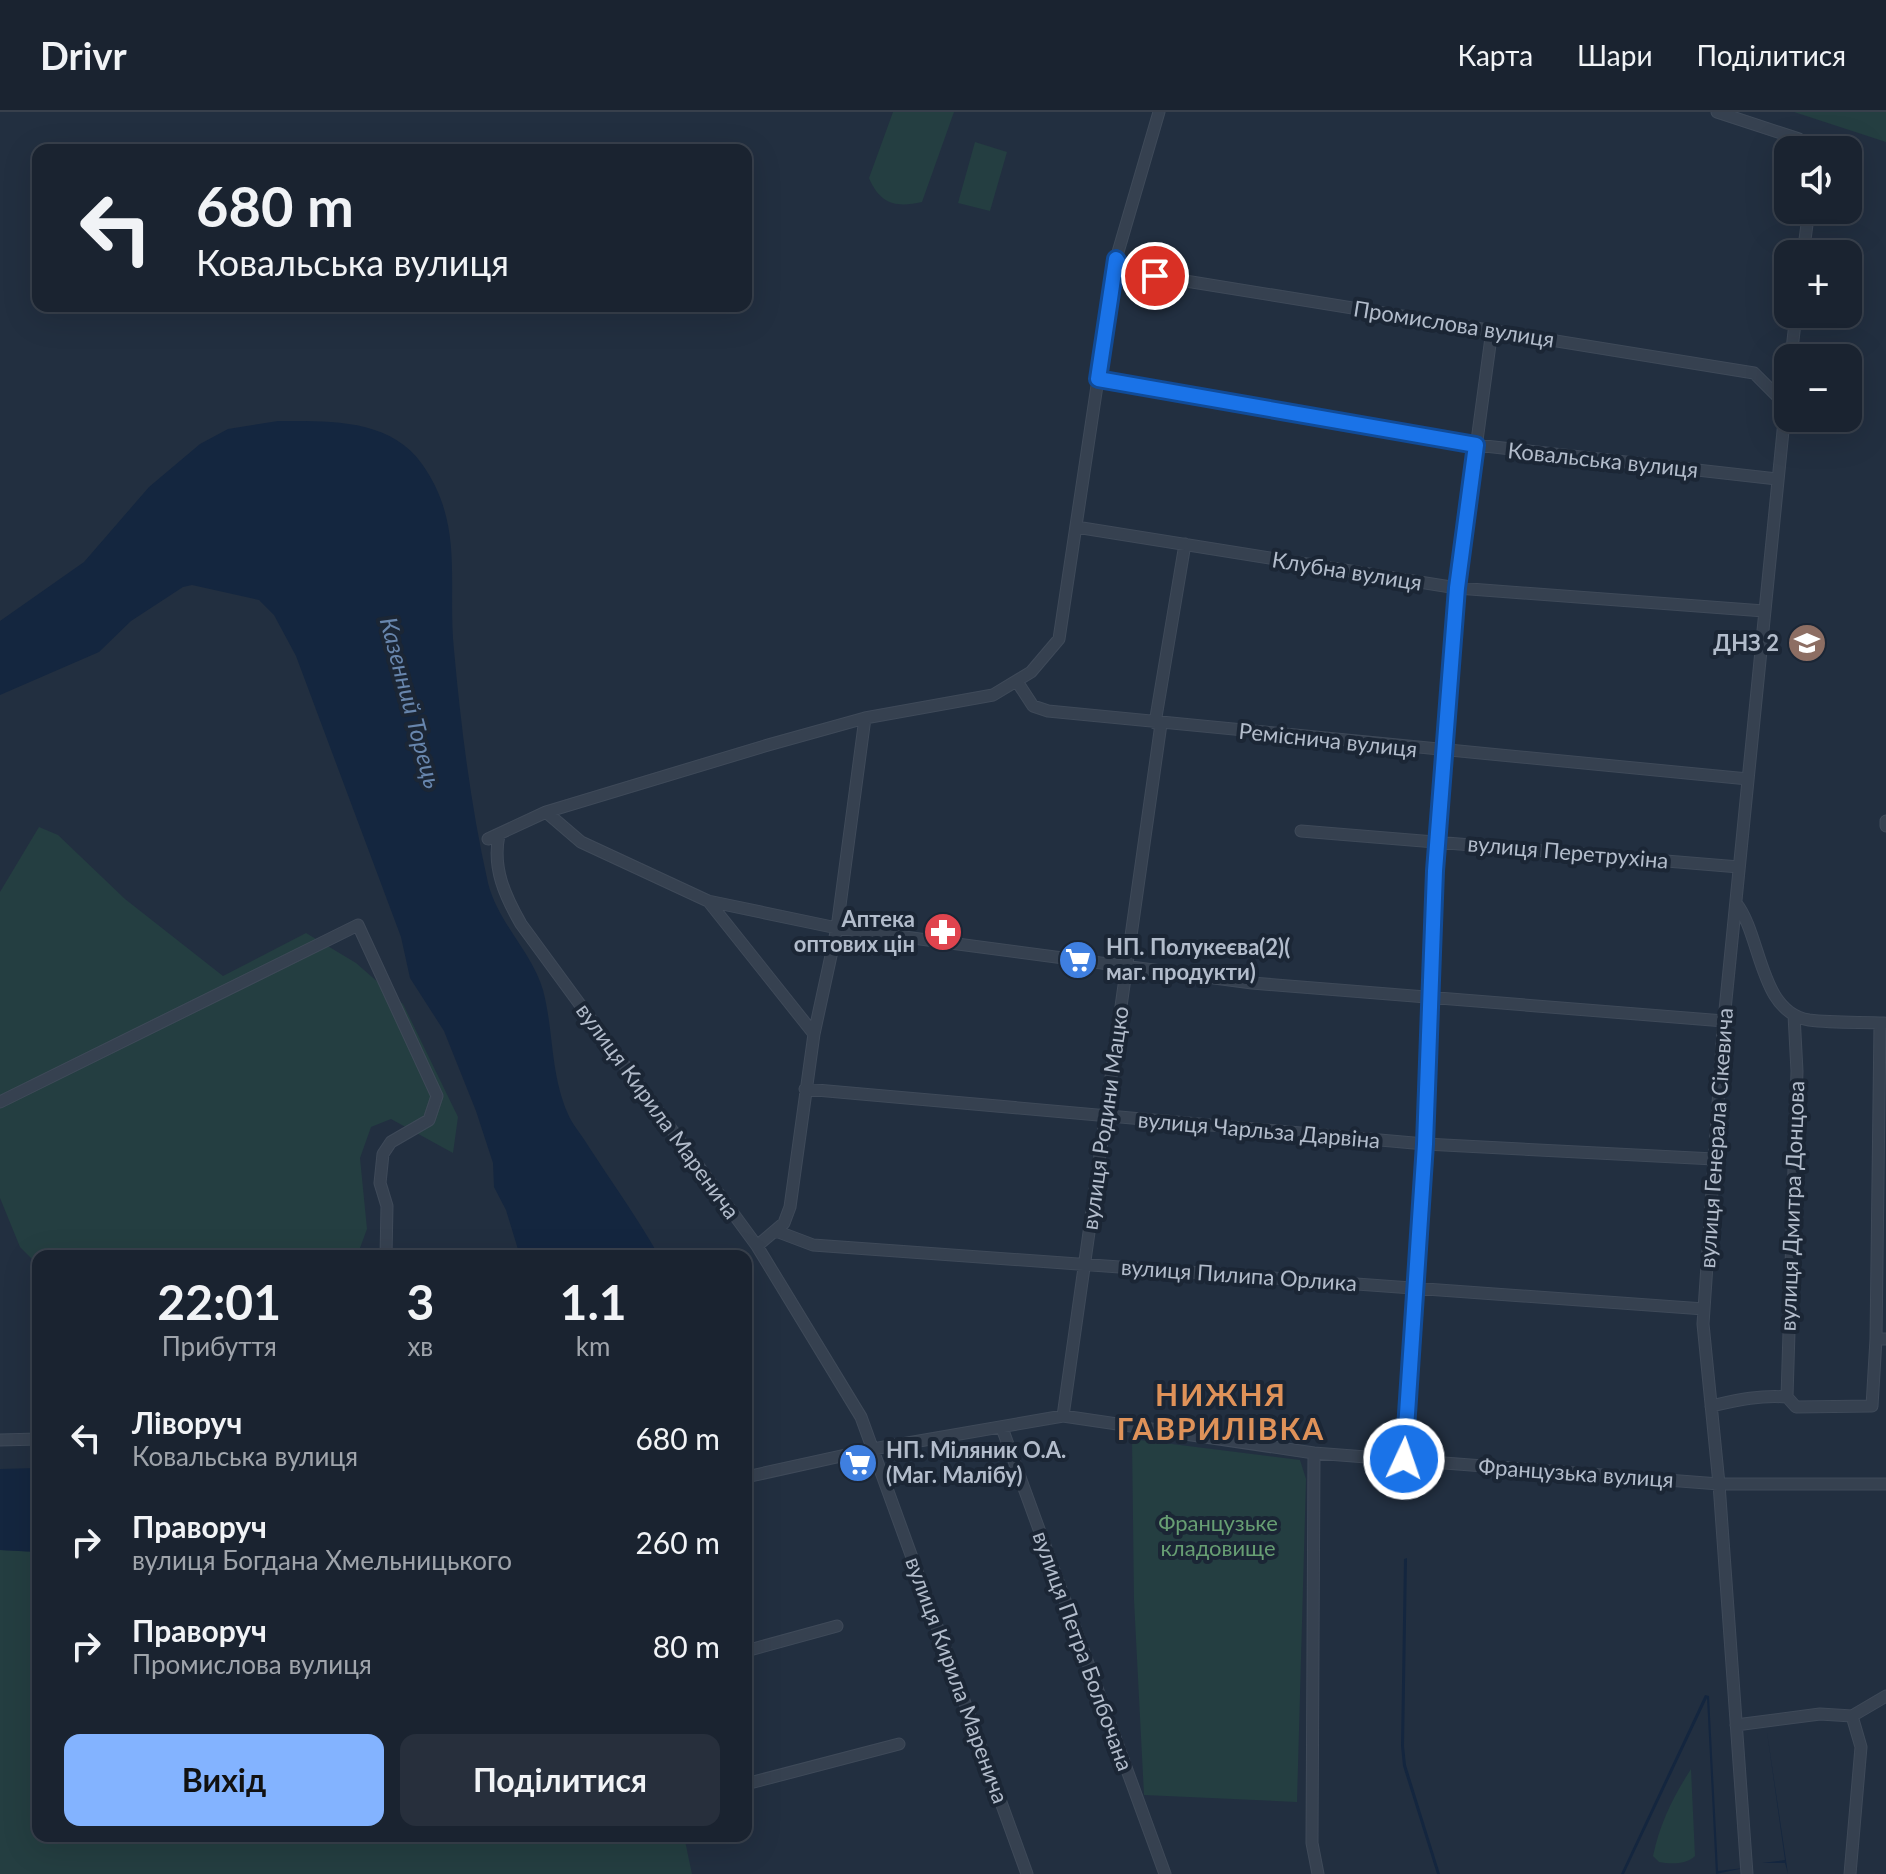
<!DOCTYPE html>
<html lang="uk">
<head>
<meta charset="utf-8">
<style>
  :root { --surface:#1a2330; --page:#272f3c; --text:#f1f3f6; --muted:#9fa4ab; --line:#38404c; --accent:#83b3ff }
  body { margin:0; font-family:Lato,sans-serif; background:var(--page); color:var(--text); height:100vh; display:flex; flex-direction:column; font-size:30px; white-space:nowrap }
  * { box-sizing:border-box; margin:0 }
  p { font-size:26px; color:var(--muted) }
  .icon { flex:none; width:44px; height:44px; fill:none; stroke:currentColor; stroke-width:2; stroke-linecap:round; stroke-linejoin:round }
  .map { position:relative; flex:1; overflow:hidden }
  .details { position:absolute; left:32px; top:1138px; width:720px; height:592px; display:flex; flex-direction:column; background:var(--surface); border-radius:16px; box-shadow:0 8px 32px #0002,0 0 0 2px var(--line) }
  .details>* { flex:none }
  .guide { position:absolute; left:32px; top:32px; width:720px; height:168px; border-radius:16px; box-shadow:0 8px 32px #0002,0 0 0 2px var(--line); background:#1a2330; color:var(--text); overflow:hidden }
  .buttons { position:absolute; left:1774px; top:24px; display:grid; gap:16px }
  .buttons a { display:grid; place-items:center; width:88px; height:88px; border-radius:16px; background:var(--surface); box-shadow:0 8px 32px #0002,0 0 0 2px var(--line); font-size:40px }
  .pin { position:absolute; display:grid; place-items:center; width:68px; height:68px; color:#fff; margin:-34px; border:4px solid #fff; border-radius:50%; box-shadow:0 2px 8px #0007 }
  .me { position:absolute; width:88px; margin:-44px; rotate:3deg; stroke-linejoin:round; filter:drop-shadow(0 0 6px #0008) }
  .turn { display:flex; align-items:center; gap:28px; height:168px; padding:0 32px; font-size:36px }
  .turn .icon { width:104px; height:104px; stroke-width:2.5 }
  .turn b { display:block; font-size:56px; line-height:68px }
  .eta { display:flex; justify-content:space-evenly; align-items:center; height:136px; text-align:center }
  .eta b { font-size:48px; font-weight:700; line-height:56px }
  .cta { display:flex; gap:16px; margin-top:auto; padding:16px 32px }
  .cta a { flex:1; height:92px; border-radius:16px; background:var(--accent); color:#111; font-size:32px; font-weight:700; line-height:92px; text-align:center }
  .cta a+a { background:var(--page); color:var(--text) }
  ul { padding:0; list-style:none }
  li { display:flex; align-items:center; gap:24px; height:104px; padding:0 32px }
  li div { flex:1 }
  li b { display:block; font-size:30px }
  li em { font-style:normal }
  header { display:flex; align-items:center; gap:48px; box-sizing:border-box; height:112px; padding:0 40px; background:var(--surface); border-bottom:2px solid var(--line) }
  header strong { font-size:38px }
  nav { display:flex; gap:44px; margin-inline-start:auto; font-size:28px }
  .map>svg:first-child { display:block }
  .green { fill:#243e41 }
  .water { fill:#14263f }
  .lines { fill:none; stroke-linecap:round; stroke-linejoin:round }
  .minor-casing { stroke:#3f4a59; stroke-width:13 }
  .minor { stroke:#364150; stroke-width:11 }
  .route-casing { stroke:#114b97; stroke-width:20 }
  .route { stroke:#1a73e8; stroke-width:14 }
  .labels { text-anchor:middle; stroke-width:8; stroke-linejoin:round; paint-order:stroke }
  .street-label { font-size:22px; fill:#b2bccb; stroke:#1b2635 }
  .poi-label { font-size:22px; font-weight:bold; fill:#b2bccb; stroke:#1b2635; text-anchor:end }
  .park-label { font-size:22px; fill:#679e73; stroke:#1b2635 }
  .water-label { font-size:24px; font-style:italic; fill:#6886ad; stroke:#1b2635 }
  .district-label { font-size:30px; font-weight:bold; letter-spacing:2px; fill:#df9259; stroke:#1b2635 }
</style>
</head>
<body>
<header>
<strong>Drivr</strong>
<nav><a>Карта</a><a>Шари</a><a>Поділитися</a></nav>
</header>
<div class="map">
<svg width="1886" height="1762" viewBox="0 0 1886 1762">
  <rect width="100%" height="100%" fill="#222f40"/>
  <path class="green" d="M893,0H954L922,90C896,96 880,92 869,66Z
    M1794,0H1886V30Z
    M975,30L1007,40L990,99L958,91Z
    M39,715L58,723L125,787L223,864L306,821L356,851L403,892L458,1005L453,1041L391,1007L371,1015L360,1046L367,1117L357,1144H38V1153L20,1135L0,1086V780Z
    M1132,1327L1300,1348L1306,1367L1297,1690L1144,1683L1134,1488Z
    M0,1438L38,1440V1724H684L692,1762H0Z
    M1691,1657L1695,1744C1686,1753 1670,1752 1659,1750L1653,1744C1660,1711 1673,1685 1691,1657Z"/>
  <path class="water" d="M278,309C328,309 390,306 422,352C465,413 447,470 454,538C461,616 471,695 488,771C498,811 532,840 543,878C554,920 550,961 568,1002C572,1012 581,1022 587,1032C611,1069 637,1105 659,1144H520L506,1098L494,1075L493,1051L476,999L444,919L410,866L401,825L296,544L274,503L259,488L192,473L183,475L131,509L99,540L0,583V509L84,450L149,375L200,332L228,317Z
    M38,1356V1440L0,1438V1357Z
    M1407,1446L1404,1634L1406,1653L1440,1762H1437L1403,1654L1401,1634L1404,1447Z
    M1705,1583L1709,1584L1718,1759L1744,1756L1716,1762L1707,1586L1624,1762H1621Z
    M1767,1620L1788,1762L1785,1751H1762L1785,1748Z"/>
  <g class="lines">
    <defs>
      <path id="minor" d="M1717,0L1799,27L1810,38
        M1803,142L1809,98
        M1116,147L1124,159L1754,261L1785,292
        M1791,246L1796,202
        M1098,267L1476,333L1777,367
        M1076,415L1457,476L1764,499
        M1018,571L1033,594L1048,599L1748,667
        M1155,611L1185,432
        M546,700L581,730L708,789L837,816L1252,871L1724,909
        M1886,709V714
        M1301,719L1739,755
        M499,723C492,756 505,784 521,812L757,1134L861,1305L1027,1762
        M488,727L546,700L768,633L865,606L993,583L1031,560L1059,527L1116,147L1159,0
        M709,790L814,922
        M1736,791C1762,824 1759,900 1809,908C1833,911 1859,910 1884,911
        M805,977L1425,1032L1714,1047
        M0,990L358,813L437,984L429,1008L391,1030L383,1042L380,1071L387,1094L386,1144
        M776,1119L813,1133L1704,1197
        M757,1134L784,1111L790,1095L814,922L837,816L865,606
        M1876,1227L1880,911
        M1787,1285L1797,959L1794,903
        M1711,1294C1738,1288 1759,1283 1787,1285L1796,1295L1872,1294L1876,1227H1886
        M1063,1304L1161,612
        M1002,1316L1165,1762
        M0,1328L38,1327
        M1314,1341L1312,1731L1318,1762
        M1404,1347L1425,1032L1435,759L1457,476L1492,218
        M746,1365L873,1337L1063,1304L1314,1341L1719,1372H1886
        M746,1539L837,1514
        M1736,1613L1820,1602L1852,1604L1886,1584
        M746,1672L899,1632
        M1747,1762L1719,1372L1703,1212L1723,918L1788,269
        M1850,1762L1861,1635L1852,1604"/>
    </defs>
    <use href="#minor" class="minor-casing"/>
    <use href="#minor" class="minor"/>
  </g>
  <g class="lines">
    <defs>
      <path id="route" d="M1155,164L1124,159L1116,147L1098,267L1476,333L1457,476L1435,759L1425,1032L1404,1347"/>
    </defs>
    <use href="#route" class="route-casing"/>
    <use href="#route" class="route"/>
  </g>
  <defs>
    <symbol id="school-disc" viewBox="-11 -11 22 22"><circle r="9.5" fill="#8d6e63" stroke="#1b2635"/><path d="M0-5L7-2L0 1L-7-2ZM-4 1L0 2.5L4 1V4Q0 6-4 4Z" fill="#fff"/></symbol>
    <symbol id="pharmacy-disc" viewBox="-11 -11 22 22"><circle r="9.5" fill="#e0444e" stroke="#1b2635"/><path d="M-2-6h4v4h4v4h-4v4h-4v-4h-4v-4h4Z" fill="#fff"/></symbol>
    <symbol id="supermarket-disc" viewBox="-11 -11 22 22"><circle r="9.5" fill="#3f7fe0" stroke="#1b2635"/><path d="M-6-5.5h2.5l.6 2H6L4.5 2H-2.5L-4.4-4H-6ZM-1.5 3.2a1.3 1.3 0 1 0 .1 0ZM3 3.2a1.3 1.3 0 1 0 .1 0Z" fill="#fff"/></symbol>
  </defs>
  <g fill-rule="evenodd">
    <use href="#school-disc" x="1785" y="509" width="44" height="44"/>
    <use href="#pharmacy-disc" x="921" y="798" width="44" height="44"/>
    <use href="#supermarket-disc" x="1056" y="826" width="44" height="44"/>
    <use href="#supermarket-disc" x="836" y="1329" width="44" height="44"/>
  </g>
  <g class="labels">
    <g class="street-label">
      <text transform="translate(1454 212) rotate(9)" y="8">Промислова вулиця</text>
      <text transform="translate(1603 348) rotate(6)" y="8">Ковальська вулиця</text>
      <text transform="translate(1347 459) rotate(9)" y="8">Клубна вулиця</text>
      <text transform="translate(1328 628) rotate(6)" y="8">Реміснича вулиця</text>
      <text transform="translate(1568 740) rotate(5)" y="8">вулиця Перетрухіна</text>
      <text transform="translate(658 999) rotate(54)" y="8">вулиця Кирила Маренича</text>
      <text transform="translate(1105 1006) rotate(-82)" y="8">вулиця Родини Мацко</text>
      <text transform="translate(1259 1018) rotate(5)" y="8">вулиця Чарльза Дарвіна</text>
      <text transform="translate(1716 1026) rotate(-86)" y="8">вулиця Генерала Сікевича</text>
      <text transform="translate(1792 1094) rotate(-88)" y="8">вулиця Дмитра Донцова</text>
      <text transform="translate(1239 1163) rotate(4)" y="8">вулиця Пилипа Орлика</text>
      <text transform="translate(1576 1361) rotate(4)" y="8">Французька вулиця</text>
      <text transform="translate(1083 1539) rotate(70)" y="8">вулиця Петра Болбочана</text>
      <text transform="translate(957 1568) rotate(70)" y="8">вулиця Кирила Маренича</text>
    </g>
    <g class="poi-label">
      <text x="1779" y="539">ДНЗ 2</text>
      <text x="915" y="815">Аптека<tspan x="915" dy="25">оптових цін</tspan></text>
      <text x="1106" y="843" text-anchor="start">НП. Полукеєва(2)(<tspan x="1106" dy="25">маг. продукти)</tspan></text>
      <text x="886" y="1346" text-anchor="start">НП. Міляник О.А.<tspan x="886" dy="25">(Маг. Малібу)</tspan></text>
    </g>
    <g class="park-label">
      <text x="1218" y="1419">Французьке<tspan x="1218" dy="25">кладовище</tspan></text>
    </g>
    <g class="water-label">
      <text transform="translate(410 591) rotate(75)" y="8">Казенний Торець</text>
    </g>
    <g class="district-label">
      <text x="1221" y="1294">НИЖНЯ<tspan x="1221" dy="34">ГАВРИЛІВКА</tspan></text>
    </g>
  </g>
</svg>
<div class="buttons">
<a><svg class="icon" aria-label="sound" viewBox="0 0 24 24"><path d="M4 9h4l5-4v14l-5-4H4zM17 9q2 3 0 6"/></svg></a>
<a>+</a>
<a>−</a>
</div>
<div class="pin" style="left:1155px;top:164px;background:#d93025"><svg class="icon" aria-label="arrive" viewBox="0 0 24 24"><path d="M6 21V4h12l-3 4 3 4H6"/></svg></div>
<svg class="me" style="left:1404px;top:1347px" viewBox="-20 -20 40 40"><circle r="17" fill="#1a73e8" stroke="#fff" stroke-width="3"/><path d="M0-11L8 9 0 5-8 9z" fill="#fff"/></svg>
<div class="guide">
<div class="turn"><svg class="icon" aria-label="left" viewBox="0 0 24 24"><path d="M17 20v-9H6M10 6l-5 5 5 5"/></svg><div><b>680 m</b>Ковальська вулиця</div></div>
</div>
<section class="details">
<div class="eta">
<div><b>22:01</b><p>Прибуття</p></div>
<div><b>3</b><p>хв</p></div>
<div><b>1.1</b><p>km</p></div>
</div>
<ul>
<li><svg class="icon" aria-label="left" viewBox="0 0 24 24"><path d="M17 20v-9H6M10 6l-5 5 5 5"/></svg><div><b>Ліворуч</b><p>Ковальська вулиця</p></div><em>680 m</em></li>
<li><svg class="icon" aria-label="right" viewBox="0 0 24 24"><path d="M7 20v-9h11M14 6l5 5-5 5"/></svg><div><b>Праворуч</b><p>вулиця Богдана Хмельницького</p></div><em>260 m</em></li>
<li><svg class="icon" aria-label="right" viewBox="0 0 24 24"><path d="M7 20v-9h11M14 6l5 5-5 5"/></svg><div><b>Праворуч</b><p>Промислова вулиця</p></div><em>80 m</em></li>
</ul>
<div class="cta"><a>Вихід</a><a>Поділитися</a></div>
</section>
</div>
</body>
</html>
